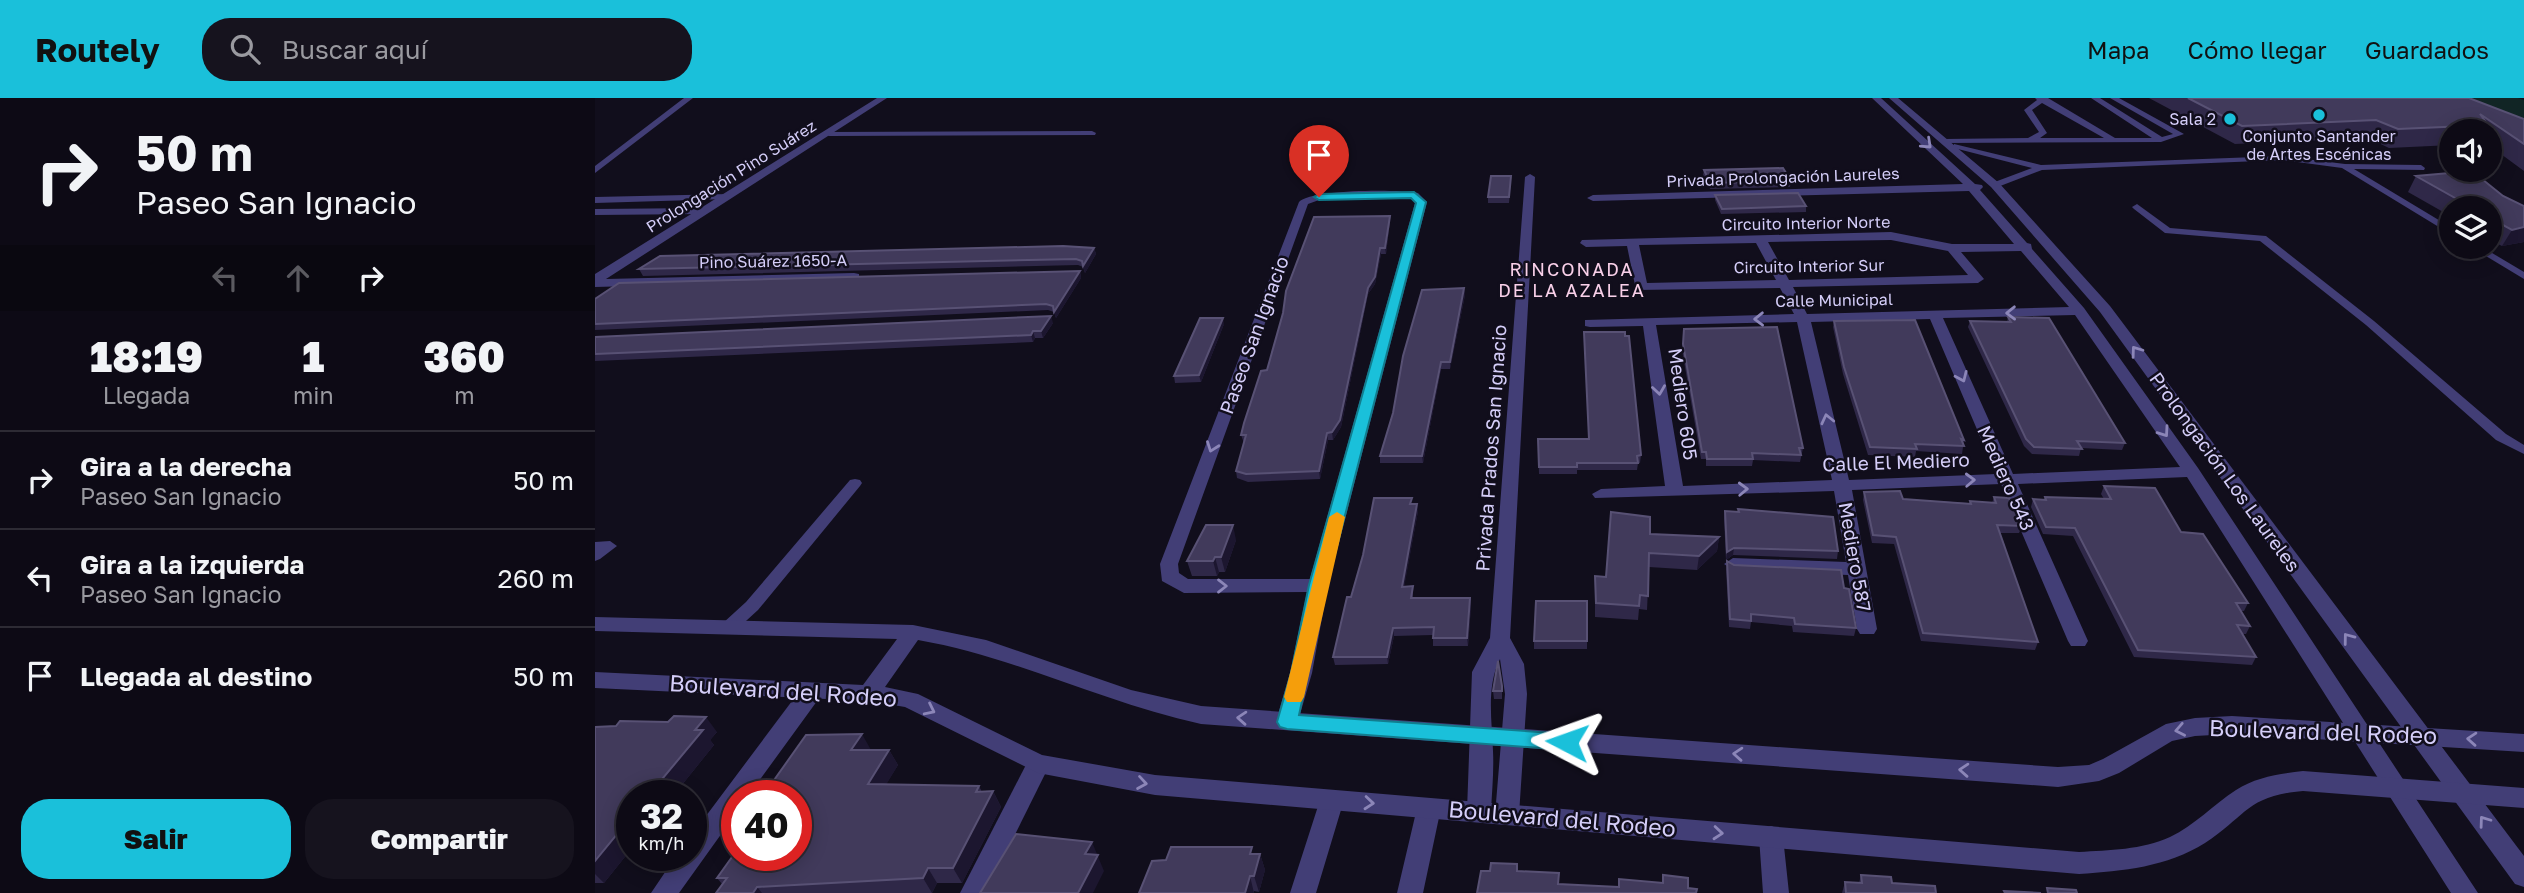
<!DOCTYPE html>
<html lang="es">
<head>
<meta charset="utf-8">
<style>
  :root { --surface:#0d0a15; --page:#16131e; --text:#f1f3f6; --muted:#9a9aa0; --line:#2d2b34; --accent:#1ac0da }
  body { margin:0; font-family:"Golos Text",sans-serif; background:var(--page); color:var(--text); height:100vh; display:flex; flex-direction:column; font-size:26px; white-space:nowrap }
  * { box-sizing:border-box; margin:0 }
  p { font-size:23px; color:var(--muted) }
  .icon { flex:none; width:38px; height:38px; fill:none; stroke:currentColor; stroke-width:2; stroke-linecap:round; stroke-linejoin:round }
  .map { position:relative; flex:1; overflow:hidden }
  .sheet { display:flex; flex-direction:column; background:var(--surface); width:595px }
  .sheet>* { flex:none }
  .hud { background:#0d0a15; color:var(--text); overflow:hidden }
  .fabs { position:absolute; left:1844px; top:21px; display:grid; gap:14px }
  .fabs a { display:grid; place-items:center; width:63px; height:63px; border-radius:50%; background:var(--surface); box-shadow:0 4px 18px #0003,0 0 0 2px var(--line); font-size:35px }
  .speed { position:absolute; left:21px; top:682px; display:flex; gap:14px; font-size:35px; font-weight:700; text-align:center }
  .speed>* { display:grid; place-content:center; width:91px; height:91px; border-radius:50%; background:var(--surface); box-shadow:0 4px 18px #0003,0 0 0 2px var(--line); line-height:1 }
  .speed small { font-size:18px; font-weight:400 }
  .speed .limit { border:10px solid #d22; background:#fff; color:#111 }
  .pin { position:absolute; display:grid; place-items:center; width:60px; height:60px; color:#fff; margin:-72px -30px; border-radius:50% 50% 50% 0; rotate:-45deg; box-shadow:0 0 7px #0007 }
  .pin .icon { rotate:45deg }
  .me { position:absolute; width:77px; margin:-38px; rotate:274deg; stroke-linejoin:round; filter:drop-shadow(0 0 5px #0008) }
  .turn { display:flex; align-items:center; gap:24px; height:147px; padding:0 21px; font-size:32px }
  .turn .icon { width:91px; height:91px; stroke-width:2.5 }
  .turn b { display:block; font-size:49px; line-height:60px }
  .lanes { display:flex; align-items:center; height:66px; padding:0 21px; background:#0003; justify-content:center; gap:35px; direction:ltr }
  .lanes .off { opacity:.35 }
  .eta { display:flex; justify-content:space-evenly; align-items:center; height:119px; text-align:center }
  .eta b { font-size:42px; font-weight:800; line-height:49px }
  .primary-button { display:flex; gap:14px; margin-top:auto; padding:14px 21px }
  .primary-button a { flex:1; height:80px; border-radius:28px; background:var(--accent); color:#111; font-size:28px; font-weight:800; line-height:80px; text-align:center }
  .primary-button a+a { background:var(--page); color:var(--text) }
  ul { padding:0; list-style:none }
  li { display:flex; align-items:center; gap:21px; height:98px; padding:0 21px; border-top:2px solid var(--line) }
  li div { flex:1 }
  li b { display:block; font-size:26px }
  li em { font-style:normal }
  header { display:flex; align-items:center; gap:42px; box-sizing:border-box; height:98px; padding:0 35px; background:var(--accent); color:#111 }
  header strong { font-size:33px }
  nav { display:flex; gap:38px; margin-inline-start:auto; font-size:24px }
  .search { width:490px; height:63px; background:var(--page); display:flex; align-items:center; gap:18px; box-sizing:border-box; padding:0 24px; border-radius:28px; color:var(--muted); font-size:26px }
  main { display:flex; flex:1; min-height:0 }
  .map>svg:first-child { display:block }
  .green { fill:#112525 }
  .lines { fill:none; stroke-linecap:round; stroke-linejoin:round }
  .service { fill:#423e76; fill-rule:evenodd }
  .pedestrian { fill:#423e76; fill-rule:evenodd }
  .minor { fill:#423e76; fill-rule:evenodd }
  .tertiary { fill:#423e76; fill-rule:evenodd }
  .wall { fill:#2f2848 }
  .shaded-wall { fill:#1c162f }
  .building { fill:#413a5b; stroke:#585174; stroke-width:2 }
  .oneway { stroke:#8c86b8 }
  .route { fill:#1ac0da; stroke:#117d8e; stroke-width:2 }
  .slow { fill:#f59e0b }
  .poi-dot { fill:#1ac0da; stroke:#110e1c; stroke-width:2.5 }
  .labels { text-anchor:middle; stroke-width:5; stroke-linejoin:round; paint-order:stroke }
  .far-poi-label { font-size:16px; fill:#d5cef9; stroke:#110e1c; text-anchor:end }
  .far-street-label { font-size:16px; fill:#d5cef9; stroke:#110e1c }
  .far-neighbourhood-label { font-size:18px; letter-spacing:2px; fill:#f9d0e9; stroke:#110e1c }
  .street-label { font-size:19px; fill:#d5cef9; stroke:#110e1c }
  .near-street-label { font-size:23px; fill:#d5cef9; stroke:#110e1c }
</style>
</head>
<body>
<header>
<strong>Routely</strong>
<div class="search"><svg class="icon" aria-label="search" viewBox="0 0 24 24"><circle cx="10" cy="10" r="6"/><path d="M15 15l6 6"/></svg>Buscar aquí</div>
<nav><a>Mapa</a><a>Cómo llegar</a><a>Guardados</a></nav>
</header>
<main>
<section class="sheet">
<div class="hud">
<div class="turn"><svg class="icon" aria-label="right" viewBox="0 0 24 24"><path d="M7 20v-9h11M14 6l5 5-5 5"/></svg><div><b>50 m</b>Paseo San Ignacio</div></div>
<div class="lanes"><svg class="icon off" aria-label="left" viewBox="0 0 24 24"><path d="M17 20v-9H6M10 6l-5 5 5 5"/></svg><svg class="icon off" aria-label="ahead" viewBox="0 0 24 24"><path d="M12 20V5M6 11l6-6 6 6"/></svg><svg class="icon" aria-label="right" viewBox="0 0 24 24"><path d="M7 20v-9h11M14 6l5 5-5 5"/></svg></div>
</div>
<div class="eta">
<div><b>18:19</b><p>Llegada</p></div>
<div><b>1</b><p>min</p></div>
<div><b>360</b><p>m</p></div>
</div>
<ul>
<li><svg class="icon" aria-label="right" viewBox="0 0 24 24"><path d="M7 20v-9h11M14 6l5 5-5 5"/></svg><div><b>Gira a la derecha</b><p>Paseo San Ignacio</p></div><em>50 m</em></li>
<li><svg class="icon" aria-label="left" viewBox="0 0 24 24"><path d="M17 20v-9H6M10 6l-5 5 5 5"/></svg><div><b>Gira a la izquierda</b><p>Paseo San Ignacio</p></div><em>260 m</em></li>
<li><svg class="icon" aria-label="arrive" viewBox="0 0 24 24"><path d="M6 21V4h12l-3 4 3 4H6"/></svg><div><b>Llegada al destino</b></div><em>50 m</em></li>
</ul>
<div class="primary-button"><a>Salir</a><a>Compartir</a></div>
</section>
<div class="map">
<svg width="1929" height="795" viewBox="0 0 1929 795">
  <rect width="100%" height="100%" fill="#110e1c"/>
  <path class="green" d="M1829,0H1923L1929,2V39Z"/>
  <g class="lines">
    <path class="service" d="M89,0H98L0,75V68Z
      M1440,0H1453L1520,40H1557L1496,0H1505L1567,39L1578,36L1515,0H1524L1589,36L1566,44L1349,45L1345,43L1349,41L1433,40L1444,34L1429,12L1442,2ZM1447,5L1509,40H1445L1452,35L1437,12Z
      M497,33L501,35L500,37L234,38L230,36L234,34Z
      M1359,46L1446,67L1688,58L1750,66L1826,67L1830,70L1829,72L1759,71L1857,130V137L1747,70L1688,62L1447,72L1400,90L1396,87L1397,85L1437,70L1359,50Z
      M135,96V100L132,101L0,105V99Z
      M1542,106L1575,130L1671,138L1779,223L1911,336L1929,347V356L1901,342L1771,227L1665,143L1570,135L1539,111L1537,109Z
      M0,111L108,110L113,113L108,116L0,117Z
      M1876,149H1887L1929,174V181Z
      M260,381L265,382L267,385L265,388L163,512L140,533H128L126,529L128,525L151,504L255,382Z
      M15,443L22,448L5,461L0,463V444Z"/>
    <path class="pedestrian" d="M443,657L451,659L455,666L391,795H365L435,659Z"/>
    <path class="minor" d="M282,0H292L11,181L259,175L264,176V182L0,189V176Z
      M1277,0H1286L1380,86L1387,87L1388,89L1385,92L1432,145L1436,146L1437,151L1489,210L1603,370L1883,795H1856L1592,379L1423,386L1493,543L1490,548H1476L1473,543L1406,386L1257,392L1282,531L1279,536H1265L1262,531L1253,477L1138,472L1129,466L1138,460L1251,464L1239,393L1000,400L997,396L1006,391L1070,388L1048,228L995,229L990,228V222L1199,216L1185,190L1041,192L1032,148L991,149L985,145L987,142L1296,134L1357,146H1419L1374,93L998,103L992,100L998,97L1368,86ZM1296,142L1353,153L1373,177L1194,182L1173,144ZM1161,145L1181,182L1052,185L1044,147ZM1426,153L1474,209L1212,216L1198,189L1383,185L1389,181L1366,154ZM1480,217L1585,369L1418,376L1348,220ZM1335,221L1401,376L1254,382L1216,224ZM1202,224L1237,382L1088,388L1061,227Z
      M1294,0H1303L1404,85L1515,208L1929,758V789L1920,786L1505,214L1396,89Z
      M935,76L940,79L915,540L929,566L932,596L924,717L921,724L912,727L903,724L900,717L910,596L905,561C891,589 897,622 898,653C899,673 897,693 896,713L893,720L884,723L875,720L872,713L877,574L895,540L930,79Z
      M823,95L832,104L733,487L717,575L703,623L700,629L692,632L684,629L681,623L695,575L712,494L589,495L567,483L565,466L704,104C715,91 804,91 823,95ZM816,100L820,105L715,481H593L584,475L583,466L713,106L724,102Z
      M217,585L225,587L228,593L225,599L153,698H142V714L84,795H56L81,758H96V738L209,587Z
      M737,692L746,695L749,702L721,795H695L725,702L728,695Z
      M834,700L843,703L846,710L828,795H802L822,710L825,703Z
      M1176,728L1185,731L1188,739L1194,795H1168L1164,739L1167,731Z"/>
    <path class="tertiary" d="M0,519L318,527L391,542L536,592L606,608L1463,669L1494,667L1508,661L1571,626L1600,620L1637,618L1929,636V654L1637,636L1600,638L1577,643L1524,675L1504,683L1463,689L606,626C509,605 421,559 323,542L290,589L323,596L447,657L560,677L1484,754C1514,752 1547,752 1575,739C1600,727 1618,707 1641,692C1661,679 1685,676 1708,673L1929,690V710L1708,693C1651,698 1652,718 1610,745C1572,769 1528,773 1484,776L560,697L443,675L310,609L274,603L0,590V574L268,587L302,541L0,533Z"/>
  </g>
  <path class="wall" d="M1554,0H1874L1929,21V73L1895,48V33H1857V47L1794,50L1773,40L1640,46Z
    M1109,72L1196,83L1195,89L1115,91L1108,77Z
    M1821,78L1908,98L1929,144L1907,148L1895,142V110H1857V119L1813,94Z
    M916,83L914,105H893V99Z
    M1120,97L1211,108V114L1126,116L1120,102Z
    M795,123L791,156H786L780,186L773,196L746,329L738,342H733L725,381L653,384L642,380L641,373L649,345L646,337L672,272Z
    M499,150L501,156L490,175L488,169L483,167L48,178L44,171Z
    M485,173L486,180L461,220L459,214L453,212L0,232V201Z
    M869,190L870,197L855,271H846L828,365H785V358L798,315Z
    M1413,219L1530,345L1527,352L1486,350L1484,358L1437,356L1429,348L1373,229L1375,223L1412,224Z
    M1239,223L1369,342L1367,356L1321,353L1320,359L1273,357L1248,276L1238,229Z
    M458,225L448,240H440L438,244L0,263V239Z
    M629,226L606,284L580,285L579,278Z
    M1089,231L1208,350L1205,364L1158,362L1157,368H1111V361H1106L1087,252Z
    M943,341L1046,357L1045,365H1043L1042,372H982V376H944Z
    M1509,388L1586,434L1653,505L1649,513H1646L1655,528L1651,536H1647L1661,559L1657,567L1539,559L1478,438L1448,436L1436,409L1438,401L1449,402L1450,399L1509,401L1506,396Z
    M1269,394L1308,401L1374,405L1375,403L1397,405L1399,399L1427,428L1424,435H1405L1443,544L1440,552L1326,543L1299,446L1277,445L1268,402Z
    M817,406L823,413L809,488H818V500H875L876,508L873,548H838V537L799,538L793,566L740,567L738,559L756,499Z
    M1143,411L1243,453L1242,461L1138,457L1131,462L1129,420L1130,413L1143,414Z
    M1055,436L1124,439L1122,453L1102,472L1054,469L1052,512L1044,511L1043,522L1000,519V478L1011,479Z
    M641,442L630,474H624L622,478H597L592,463Z
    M1132,463L1139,467L1249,490L1261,530L1259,538L1198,534L1197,528L1156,524L1155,531L1134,529L1131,471Z
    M992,503V551H939V543Z
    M907,588V601H899L898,593Z
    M0,629L122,634L115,642L119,647L78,698H37V750L9,785H0Z
    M275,652H294L303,667L291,686L384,688L387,694L398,693L406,709L367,785H342L337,795H121L127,786L122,780L183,694L177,685Z
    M665,756L670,772L664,794L659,793V795H544L571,762Z
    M1266,777L1297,785L1341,795H1247L1250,784L1264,785Z"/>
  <path class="shaded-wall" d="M795,118V123L791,156L790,150Z
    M1929,129V144L1907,148L1917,132Z
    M499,150L501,156L490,175L488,168Z
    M785,150L786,156L780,186L773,196L746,329L738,342L737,334L773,190Z
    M485,173L486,180L461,220L459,214Z
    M869,190L870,197L855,271V264Z
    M456,218L458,225L448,240L446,233Z
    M628,220L629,226L606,284L604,277Z
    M438,233L440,240L438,244L436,237Z
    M846,264V271L828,365L827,358Z
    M732,335L733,342L725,381L724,373Z
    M822,406L823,413L808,496L807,489Z
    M638,427L641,442L630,474L626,459Z
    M1124,439L1122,453L1102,472L1104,458Z
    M1139,450L1138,457L1131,462L1132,454Z
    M620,459L624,474L622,478L618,463Z
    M875,500L876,508L873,548L872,540Z
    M798,530L799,538L793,566L792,559Z
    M111,619L122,634L115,642L119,647L78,698H53L100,632Z
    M267,636L276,652L266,668L256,652Z
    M294,652L303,667L282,702L273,686Z
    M398,693L406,709L367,785L358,770Z
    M37,718V750L9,785L0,776V763Z
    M497,744L509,773L498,795H483L490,756Z
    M665,756L670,772L664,794L659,778Z
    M333,770L342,785L337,795L328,780Z
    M655,778L659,795H650Z
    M162,789L167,795H158Z"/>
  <path class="building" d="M1593,0H1874L1929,21V46L1885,16L1893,27L1803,31L1781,22L1647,28Z
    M1188,70L1196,83L1115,85L1109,72Z
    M1877,73L1908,98L1929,108V129L1917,132L1895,120V110H1878L1821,78Z
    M896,78H916L914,99H893Z
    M1203,95L1211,108L1127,111L1120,97Z
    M795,118L790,150H785L780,179L773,190L745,322L737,334L732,335L724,373L651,376L641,373L651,337H646L649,325L666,273L672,272L688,215L691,193L719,119Z
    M468,148L499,150L488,168L487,163L481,161L44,171L65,158Z
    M485,173L459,214L458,208L451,206L0,226V201L24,185Z
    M869,190L855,264H846L827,358H785L798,315L808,258L827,192Z
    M456,218L446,233H438L436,237L0,256V239Z
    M1413,219L1454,220L1530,345L1482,343L1487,351L1439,349L1431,341L1375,223L1416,224Z
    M605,220H628L604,277L579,278Z
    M1320,222L1369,342L1366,341L1369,348L1320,346L1322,351L1275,349L1249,269L1239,223Z
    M1182,229L1208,350H1204L1206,357L1157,355L1158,361H1112L1111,354H1107L1088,246L1089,231Z
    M989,234H1030V238H1034L1046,357L1042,358L1043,365H982V369H944L943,341H994Z
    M1509,388L1560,390L1586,434L1608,436L1653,505H1641L1655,528L1642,527L1661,559L1543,552L1480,430L1451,429L1438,401L1451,402L1450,399L1516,401Z
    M1305,393L1308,401L1376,406L1375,403L1401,405L1399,399L1414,400L1427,428L1402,427L1443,544L1328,535L1301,439L1278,437L1269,394Z
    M779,400H817L815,406H822L807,489L818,488L816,500H875L872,540H838L839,529L798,530L792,559H738L752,499H756L768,457Z
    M1143,411L1238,419L1243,453L1139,450L1132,454L1130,413L1144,414Z
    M1016,414L1055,419V436L1124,439L1104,458L1054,455L1053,498L1045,497L1044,508L1001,505L1000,478L1011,479Z
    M611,427H638L626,459H620L618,463H592Z
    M1132,463L1139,467L1246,472L1249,490L1254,491L1261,530L1200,526L1199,520L1156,516V523L1135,521Z
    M941,503H992V543H939Z
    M903,563L907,588V593H898Z
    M79,618L111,619L100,632H108L53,698H37V718L0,763V629L21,628L25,623L73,624Z
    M267,636L256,652H294L273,686L384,688L381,694L398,693L358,770H333L328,780L162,789L158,795H121L132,780H122L142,752V758H201V698H180L189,685H177L211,637Z
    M421,736L497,744L490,756L503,757L483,795H385Z
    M576,749H657L655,756H665L659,778H655L650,795H544L557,763L571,762Z
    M896,765L922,766V773L964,775L963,786L1024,789V781L1068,785V777L1093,780V790L1102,791L1101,795H882L886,773H895Z
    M1266,777L1296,779L1297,785L1340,788L1341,795H1251L1250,784L1267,785Z
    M1452,790L1481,792L1482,795H1453Z
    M1409,793L1446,795H1410Z"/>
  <defs><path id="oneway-chevron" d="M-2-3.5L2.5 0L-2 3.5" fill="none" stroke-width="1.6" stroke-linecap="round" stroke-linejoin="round" transform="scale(1.75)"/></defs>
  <g class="oneway">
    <use href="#oneway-chevron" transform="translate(1332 46) rotate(43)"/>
    <use href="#oneway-chevron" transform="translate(1416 215) rotate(179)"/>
    <use href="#oneway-chevron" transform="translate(1164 221) rotate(179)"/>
    <use href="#oneway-chevron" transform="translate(1541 253) rotate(-126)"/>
    <use href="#oneway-chevron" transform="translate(1367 279) rotate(66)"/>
    <use href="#oneway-chevron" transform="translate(1064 292) rotate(82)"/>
    <use href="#oneway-chevron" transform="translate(1232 321) rotate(-103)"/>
    <use href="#oneway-chevron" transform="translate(1569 334) rotate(55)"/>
    <use href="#oneway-chevron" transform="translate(617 349) rotate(110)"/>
    <use href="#oneway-chevron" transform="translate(1375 382) rotate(-2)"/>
    <use href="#oneway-chevron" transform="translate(1148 391) rotate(-2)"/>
    <use href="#oneway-chevron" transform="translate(627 488)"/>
    <use href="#oneway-chevron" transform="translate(1753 540) rotate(-127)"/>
    <use href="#oneway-chevron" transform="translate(335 612) rotate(26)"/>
    <use href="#oneway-chevron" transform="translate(647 620) rotate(-176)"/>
    <use href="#oneway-chevron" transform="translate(1585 632) rotate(169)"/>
    <use href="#oneway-chevron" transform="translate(1877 641) rotate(-176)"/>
    <use href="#oneway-chevron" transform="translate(1143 656) rotate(-176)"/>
    <use href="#oneway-chevron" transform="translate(1369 672) rotate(-176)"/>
    <use href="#oneway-chevron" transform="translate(547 685) rotate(9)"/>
    <use href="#oneway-chevron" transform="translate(774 705) rotate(5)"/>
    <use href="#oneway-chevron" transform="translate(1889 723) rotate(-126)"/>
    <use href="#oneway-chevron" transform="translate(1123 735) rotate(5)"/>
  </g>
  <path class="route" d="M819,94L831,104L732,487L704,617L972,636L979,638L982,644L979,650L972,652L692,631L685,629L682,624L696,575L714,487L821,105L816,100L724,102L719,99L724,96Z"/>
  <path class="slow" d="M742,414L750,419L709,599L706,604H692L689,599L734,419Z"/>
  <g class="poi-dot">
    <circle cx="1724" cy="17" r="7"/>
    <circle cx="1635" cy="21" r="7"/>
  </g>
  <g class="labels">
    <g class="far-poi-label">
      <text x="1621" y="27">Sala 2</text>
      <text x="1724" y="44" text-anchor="middle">Conjunto Santander<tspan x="1724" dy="18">de Artes Escénicas</tspan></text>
    </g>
    <g class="far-street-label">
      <text transform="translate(136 78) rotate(-32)" y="6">Prolongación Pino Suárez</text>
      <text transform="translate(1188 79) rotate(-2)" y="6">Privada Prolongación Laureles</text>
      <text transform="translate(1211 125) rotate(-1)" y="6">Circuito Interior Norte</text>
      <text transform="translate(178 163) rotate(-1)" y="6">Pino Suárez 1650-A</text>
      <text transform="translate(1214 168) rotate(-1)" y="6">Circuito Interior Sur</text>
      <text transform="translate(1239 202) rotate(-1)" y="6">Calle Municipal</text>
    </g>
    <g class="far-neighbourhood-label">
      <text x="977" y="178">RINCONADA<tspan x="977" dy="21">DE LA AZALEA</tspan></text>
    </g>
    <g class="street-label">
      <text transform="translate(659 237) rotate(-70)" y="7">Paseo San Ignacio</text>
      <text transform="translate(1088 306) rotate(82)" y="7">Mediero 605</text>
      <text transform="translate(896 350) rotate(-86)" y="7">Privada Prados San Ignacio</text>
      <text transform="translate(1301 364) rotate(-2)" y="7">Calle El Mediero</text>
      <text transform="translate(1630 374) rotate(54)" y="7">Prolongación Los Laureles</text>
      <text transform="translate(1411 380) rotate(66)" y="7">Mediero 543</text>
      <text transform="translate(1260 459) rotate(80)" y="7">Mediero 587</text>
    </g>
    <g class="near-street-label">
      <text transform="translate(188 593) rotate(4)" y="8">Boulevard del Rodeo</text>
      <text transform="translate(1728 634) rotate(2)" y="8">Boulevard del Rodeo</text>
      <text transform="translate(967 721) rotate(5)" y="8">Boulevard del Rodeo</text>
    </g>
  </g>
</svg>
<div class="fabs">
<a><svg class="icon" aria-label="sound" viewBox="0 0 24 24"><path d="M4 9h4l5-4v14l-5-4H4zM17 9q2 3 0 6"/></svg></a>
<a><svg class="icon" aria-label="layers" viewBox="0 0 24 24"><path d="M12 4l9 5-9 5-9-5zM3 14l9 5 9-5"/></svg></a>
</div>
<div class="speed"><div>32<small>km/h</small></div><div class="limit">40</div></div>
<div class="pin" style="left:724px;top:99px;background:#d93025"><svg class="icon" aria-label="arrive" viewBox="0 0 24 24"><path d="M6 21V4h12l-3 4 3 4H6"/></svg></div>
<svg class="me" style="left:972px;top:644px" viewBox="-20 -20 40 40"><path d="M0-17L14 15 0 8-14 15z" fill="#1ac0da" stroke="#fff" stroke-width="4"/></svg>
</div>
</main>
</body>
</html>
